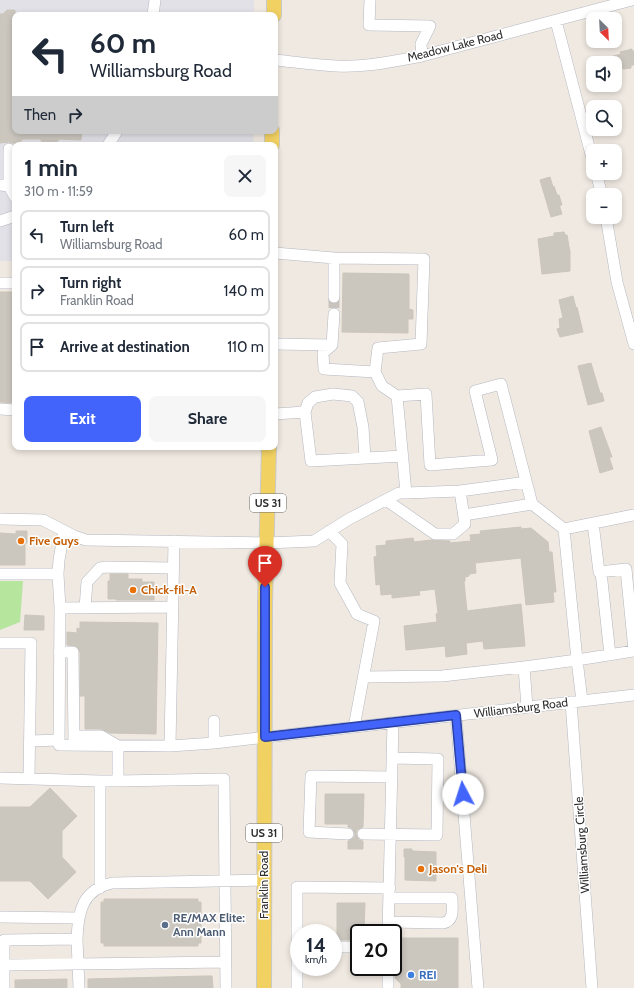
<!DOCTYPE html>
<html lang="en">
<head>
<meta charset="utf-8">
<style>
  :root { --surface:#fff; --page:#f6f6f7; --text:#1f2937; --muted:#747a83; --line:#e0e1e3; --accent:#4264fb }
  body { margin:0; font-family:Cabin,sans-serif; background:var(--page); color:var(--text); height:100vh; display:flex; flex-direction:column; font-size:15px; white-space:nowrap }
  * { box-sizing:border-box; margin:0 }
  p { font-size:13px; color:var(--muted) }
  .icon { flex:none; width:22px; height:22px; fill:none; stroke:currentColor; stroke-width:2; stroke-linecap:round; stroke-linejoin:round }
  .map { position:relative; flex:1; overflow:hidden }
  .details { position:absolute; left:12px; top:142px; width:266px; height:308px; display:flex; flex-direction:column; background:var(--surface); border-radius:8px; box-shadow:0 2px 6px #0003 }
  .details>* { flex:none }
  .banner { position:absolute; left:12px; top:12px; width:266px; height:122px; border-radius:8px; box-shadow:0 2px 6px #0003; background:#fff; color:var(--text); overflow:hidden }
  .needle { width:26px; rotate:156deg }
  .tools { position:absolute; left:586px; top:12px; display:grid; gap:8px }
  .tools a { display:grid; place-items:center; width:36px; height:36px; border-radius:8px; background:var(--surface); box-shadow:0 2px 6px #0003; font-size:20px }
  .speed { position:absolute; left:290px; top:924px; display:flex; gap:8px; font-size:20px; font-weight:700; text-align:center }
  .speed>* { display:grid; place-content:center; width:52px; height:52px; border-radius:50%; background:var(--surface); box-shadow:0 2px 6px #0003; line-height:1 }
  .speed small { font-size:10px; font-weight:400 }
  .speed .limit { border:2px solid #111; border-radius:6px; background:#fff; color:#111 }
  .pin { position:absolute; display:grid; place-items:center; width:34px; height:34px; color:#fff; margin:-41px -17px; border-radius:50% 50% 50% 0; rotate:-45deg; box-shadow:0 0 4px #0007 }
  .pin .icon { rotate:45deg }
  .me { position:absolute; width:44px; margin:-22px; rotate:355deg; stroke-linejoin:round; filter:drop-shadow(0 0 3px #0008) }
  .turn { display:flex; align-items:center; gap:14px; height:84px; padding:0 12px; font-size:18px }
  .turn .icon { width:52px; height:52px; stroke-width:2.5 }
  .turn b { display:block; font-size:28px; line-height:34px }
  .then { display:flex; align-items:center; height:38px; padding:0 12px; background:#0003; gap:8px; font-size:15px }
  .round { display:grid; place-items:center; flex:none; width:42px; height:42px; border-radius:8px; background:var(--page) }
  .overview { display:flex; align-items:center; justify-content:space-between; height:68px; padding:0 12px }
  h1 { font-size:24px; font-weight:700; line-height:30px }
  .cta { display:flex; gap:8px; margin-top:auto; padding:8px 12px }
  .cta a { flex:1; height:46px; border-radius:8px; background:var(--accent); color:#fff; font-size:16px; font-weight:700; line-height:46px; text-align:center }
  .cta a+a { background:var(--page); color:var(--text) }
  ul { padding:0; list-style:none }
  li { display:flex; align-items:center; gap:12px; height:50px; margin:0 8px 6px; padding:0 4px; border:2px solid var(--line); border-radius:8px }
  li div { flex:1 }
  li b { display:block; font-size:15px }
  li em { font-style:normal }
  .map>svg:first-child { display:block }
  .industrial { fill:#e3e1e8 }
  .green { fill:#b6e59e }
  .building { fill:#cbc7bf; stroke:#cbc5ba }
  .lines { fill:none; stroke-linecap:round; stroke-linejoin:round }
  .minor-tunnel { stroke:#c8c4bd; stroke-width:11; stroke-dasharray:11 5.5; stroke-linecap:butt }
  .minor-casing { stroke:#b4b7c1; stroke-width:12 }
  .major-casing { stroke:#c9c9c9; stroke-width:16 }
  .minor { stroke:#fff; stroke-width:11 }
  .major { stroke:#f2d163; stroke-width:14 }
  .route-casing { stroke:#2b41a3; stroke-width:10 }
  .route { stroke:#4264fb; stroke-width:7 }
  .food-dot { fill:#e8710a; stroke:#fff; stroke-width:1.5 }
  .service-dot { fill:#5c6f8a; stroke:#fff; stroke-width:1.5 }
  .shop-dot { fill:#3f7fe0; stroke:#fff; stroke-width:1.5 }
  .labels { text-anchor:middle; stroke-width:3; stroke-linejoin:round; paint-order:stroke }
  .shield { fill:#fff; stroke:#6d6d6d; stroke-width:1 }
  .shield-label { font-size:11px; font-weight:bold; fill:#2e2e2e }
  .street-label { font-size:12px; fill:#2e2e2e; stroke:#fff }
  .food-label { font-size:12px; font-weight:bold; fill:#c56008; stroke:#fff; text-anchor:start }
  .service-label { font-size:12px; font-weight:bold; fill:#4e5e75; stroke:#fff; text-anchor:start }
  .shop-label { font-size:12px; font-weight:bold; fill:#366cbe; stroke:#fff; text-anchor:start }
</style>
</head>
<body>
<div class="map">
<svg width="634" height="988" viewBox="0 0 634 988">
  <rect width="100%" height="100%" fill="#efe9e1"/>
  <path class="industrial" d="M0,0H254V15H15V131H254L253,145H15V261H0Z"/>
  <path class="green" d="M0,581H23L20,622L0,630Z"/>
  <path class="building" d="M7,10H15V131H82L81,140L59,139L56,144H44L40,139H23L18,144L9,142L0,143V14H3Z
    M632,49V51H634V65H631V68L623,69V67L615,69V63H596V61L621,54L620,52Z
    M550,177L553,187L554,186L557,195H559L562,205H560V208L562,214L551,217L540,180Z
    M564,232L565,235H567L570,252V271L542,274L538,239L554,236V233Z
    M343,273L409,274V309L413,310V319H408V333L342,332Z
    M0,292H15V403L0,402Z
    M573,296L576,308L577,307L583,332L560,337L557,329L560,328L559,319L563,318L559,300Z
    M591,363L600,393H602L604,401L588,405L578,366Z
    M601,427L612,457H609L613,469L600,473L589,431Z
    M521,527V529L531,528L548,542L549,552H552L556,592H553L554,602L526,605L521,558L475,563L476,573L469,574V576L465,577V581L464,582L467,611L521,604L525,646L484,649L483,641L466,643L467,654L446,657L445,646L406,650L404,626L437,622L436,614L438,613L435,589L419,591L420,595L392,598V594L381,595L380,584L376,585L374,557L377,556L376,546L386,545V541L413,538L414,542L431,540L450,541V543L471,541L470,535L481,534L480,531Z
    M16,531H27V543H25V565H0V533L16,534Z
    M110,574H128V579H142V582H154V587H157V594H154V600H116V599H108V581H110Z
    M25,615L44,616V630H24Z
    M80,622L158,623L156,734L110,733L101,729H85V696H80V652L76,646L67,645V632L77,633V628L80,629Z
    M50,788L77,816L62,831V857L76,872L48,899L30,881H0V807H30Z
    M325,794H364L363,827L357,830L356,834L359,840L363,841V849H348V841L354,838L355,834L352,828L348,827V824H325Z
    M404,849H412V851L436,852V881L405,880V857H404Z
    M104,899H198V902H201V943H198V946H104V943H101V902H104Z
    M337,903H365L364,933H359V940H337Z
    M394,936H401V938H458V988H401V984L395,978V967L393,963Z
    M204,976H212L213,988H88V979Z
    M67,979V988H15V980Z"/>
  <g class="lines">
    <path class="minor-tunnel" d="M334,297V314"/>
    <defs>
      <path id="minor" d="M370,0L369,25L430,26L421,44L422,56
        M153,15L155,0
        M556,21L593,162
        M275,60C295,62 316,65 336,66C364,68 394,61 422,56L632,0
        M108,145L117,131
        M596,173L602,195
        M0,185L9,186V149
        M9,186L15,197
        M606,217L617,282L634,344
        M0,221L15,216
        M275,253L334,258L424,259L421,344L378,348L375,372
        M0,283H15
        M334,297V258
        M275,344L332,345L323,353L324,369L375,372L382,386L397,396
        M332,345L334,314
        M0,409L15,410
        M305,412L308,403L315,397L333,394L352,396L358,402L363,427L365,458
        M275,414L305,412L311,461L403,456
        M406,493L460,491
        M386,500L435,534H453L465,524L460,491L526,482
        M464,515L532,504
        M0,519L43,520L74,536L86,540L267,543L314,541L349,519L399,493H406L397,396L426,394L430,465L492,460L475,391L501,384L532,504L564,529L577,660L634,651
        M593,523L599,572L626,569L634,650
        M564,529L634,515
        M64,531L59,560L58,574L60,608L59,745L170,746L214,743L634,695
        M329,531L342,544L340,583L357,614L374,621L354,727
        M601,572L610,655
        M0,574H58
        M60,608L172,607
        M85,608L87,582L100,568L106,567L173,568
        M0,643H31L29,779
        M59,652H73L74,742
        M524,667L577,660L582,701
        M364,677L442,676L524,667L527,707
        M571,702L592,988
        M456,715L478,988
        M214,721V743
        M74,736H101L118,746V781L224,779L226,988
        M30,741L59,740
        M170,746L174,541
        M0,778L100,781
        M348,834L309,832L311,776L392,777
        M363,834L437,835L438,759L392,758
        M100,888V781H118
        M0,917L78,918
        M389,922L443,923C455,921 452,908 452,898H389
        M388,933L393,722
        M77,939L79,988
        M333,947H359
        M4,965L225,962
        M388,967V988
        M4,988V940L77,939C78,912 82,890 112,883L264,880
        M297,988V887L390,888"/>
      <path id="major" d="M274,15V0
        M272,145V131
        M264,988L265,603L269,447"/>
    </defs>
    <use href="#minor" class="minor-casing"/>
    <use href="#major" class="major-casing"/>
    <use href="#minor" class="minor"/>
    <use href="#major" class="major"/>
  </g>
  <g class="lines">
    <defs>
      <path id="route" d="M265,587V737L456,715L463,794"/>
    </defs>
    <use href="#route" class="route-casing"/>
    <use href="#route" class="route"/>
  </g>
  <g class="food-dot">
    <circle cx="21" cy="541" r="4"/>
    <circle cx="133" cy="590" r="4"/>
    <circle cx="421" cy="869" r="4"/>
  </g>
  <circle class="service-dot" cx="165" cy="925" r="4"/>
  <circle class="shop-dot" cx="411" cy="975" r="4"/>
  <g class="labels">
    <g class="shield">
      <rect x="250" y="494" width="36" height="18" rx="3"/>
      <rect x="246" y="824" width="36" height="18" rx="3"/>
    </g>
    <g class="shield-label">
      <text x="268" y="507">US 31</text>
      <text x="264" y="837">US 31</text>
    </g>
    <g class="street-label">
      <text transform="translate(455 46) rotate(-14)" y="4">Meadow Lake Road</text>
      <text transform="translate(521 708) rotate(-7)" y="4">Williamsburg Road</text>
      <text transform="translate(582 845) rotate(-94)" y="4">Williamsburg Circle</text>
      <text transform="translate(264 885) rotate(-90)" y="4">Franklin Road</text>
    </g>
    <g class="food-label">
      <text x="29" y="545">Five Guys</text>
      <text x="141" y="594">Chick-fil-A</text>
      <text x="429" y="873">Jason's Deli</text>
    </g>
    <g class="service-label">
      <text x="173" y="922">RE/MAX Elite:<tspan x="173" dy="14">Ann Mann</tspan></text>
    </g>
    <g class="shop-label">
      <text x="419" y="979">REI</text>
    </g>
  </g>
</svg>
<div class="tools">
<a><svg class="needle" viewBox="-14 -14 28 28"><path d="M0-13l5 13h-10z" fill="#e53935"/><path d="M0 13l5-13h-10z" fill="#747a83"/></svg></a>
<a><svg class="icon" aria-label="sound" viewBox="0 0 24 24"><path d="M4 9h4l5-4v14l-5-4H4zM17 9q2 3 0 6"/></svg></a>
<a><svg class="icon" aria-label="search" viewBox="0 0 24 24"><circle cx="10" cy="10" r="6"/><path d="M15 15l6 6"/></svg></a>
<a>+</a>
<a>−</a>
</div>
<div class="speed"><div>14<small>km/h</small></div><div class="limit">20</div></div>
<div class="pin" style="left:265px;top:587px;background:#d93025"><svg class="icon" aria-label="arrive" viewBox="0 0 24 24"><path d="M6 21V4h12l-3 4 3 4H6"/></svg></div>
<svg class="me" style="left:463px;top:794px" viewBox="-20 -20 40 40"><circle r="19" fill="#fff"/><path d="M0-13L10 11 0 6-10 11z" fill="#4264fb"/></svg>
<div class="banner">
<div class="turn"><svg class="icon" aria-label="left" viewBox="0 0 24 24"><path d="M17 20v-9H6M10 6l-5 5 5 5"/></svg><div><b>60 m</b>Williamsburg Road</div></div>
<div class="then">Then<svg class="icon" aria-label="right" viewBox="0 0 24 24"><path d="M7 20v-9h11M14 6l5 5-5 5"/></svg></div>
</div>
<section class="details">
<div class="overview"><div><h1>1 min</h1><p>310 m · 11:59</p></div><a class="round"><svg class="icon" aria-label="close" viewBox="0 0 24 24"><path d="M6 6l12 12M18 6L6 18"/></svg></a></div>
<ul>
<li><svg class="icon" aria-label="left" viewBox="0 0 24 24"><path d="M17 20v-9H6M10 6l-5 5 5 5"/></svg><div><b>Turn left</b><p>Williamsburg Road</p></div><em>60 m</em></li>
<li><svg class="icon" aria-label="right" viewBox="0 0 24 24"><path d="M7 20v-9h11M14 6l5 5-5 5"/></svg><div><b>Turn right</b><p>Franklin Road</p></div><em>140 m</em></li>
<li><svg class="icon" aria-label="arrive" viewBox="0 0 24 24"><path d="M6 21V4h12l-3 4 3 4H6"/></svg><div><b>Arrive at destination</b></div><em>110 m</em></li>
</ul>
<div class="cta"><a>Exit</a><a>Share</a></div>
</section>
</div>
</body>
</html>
